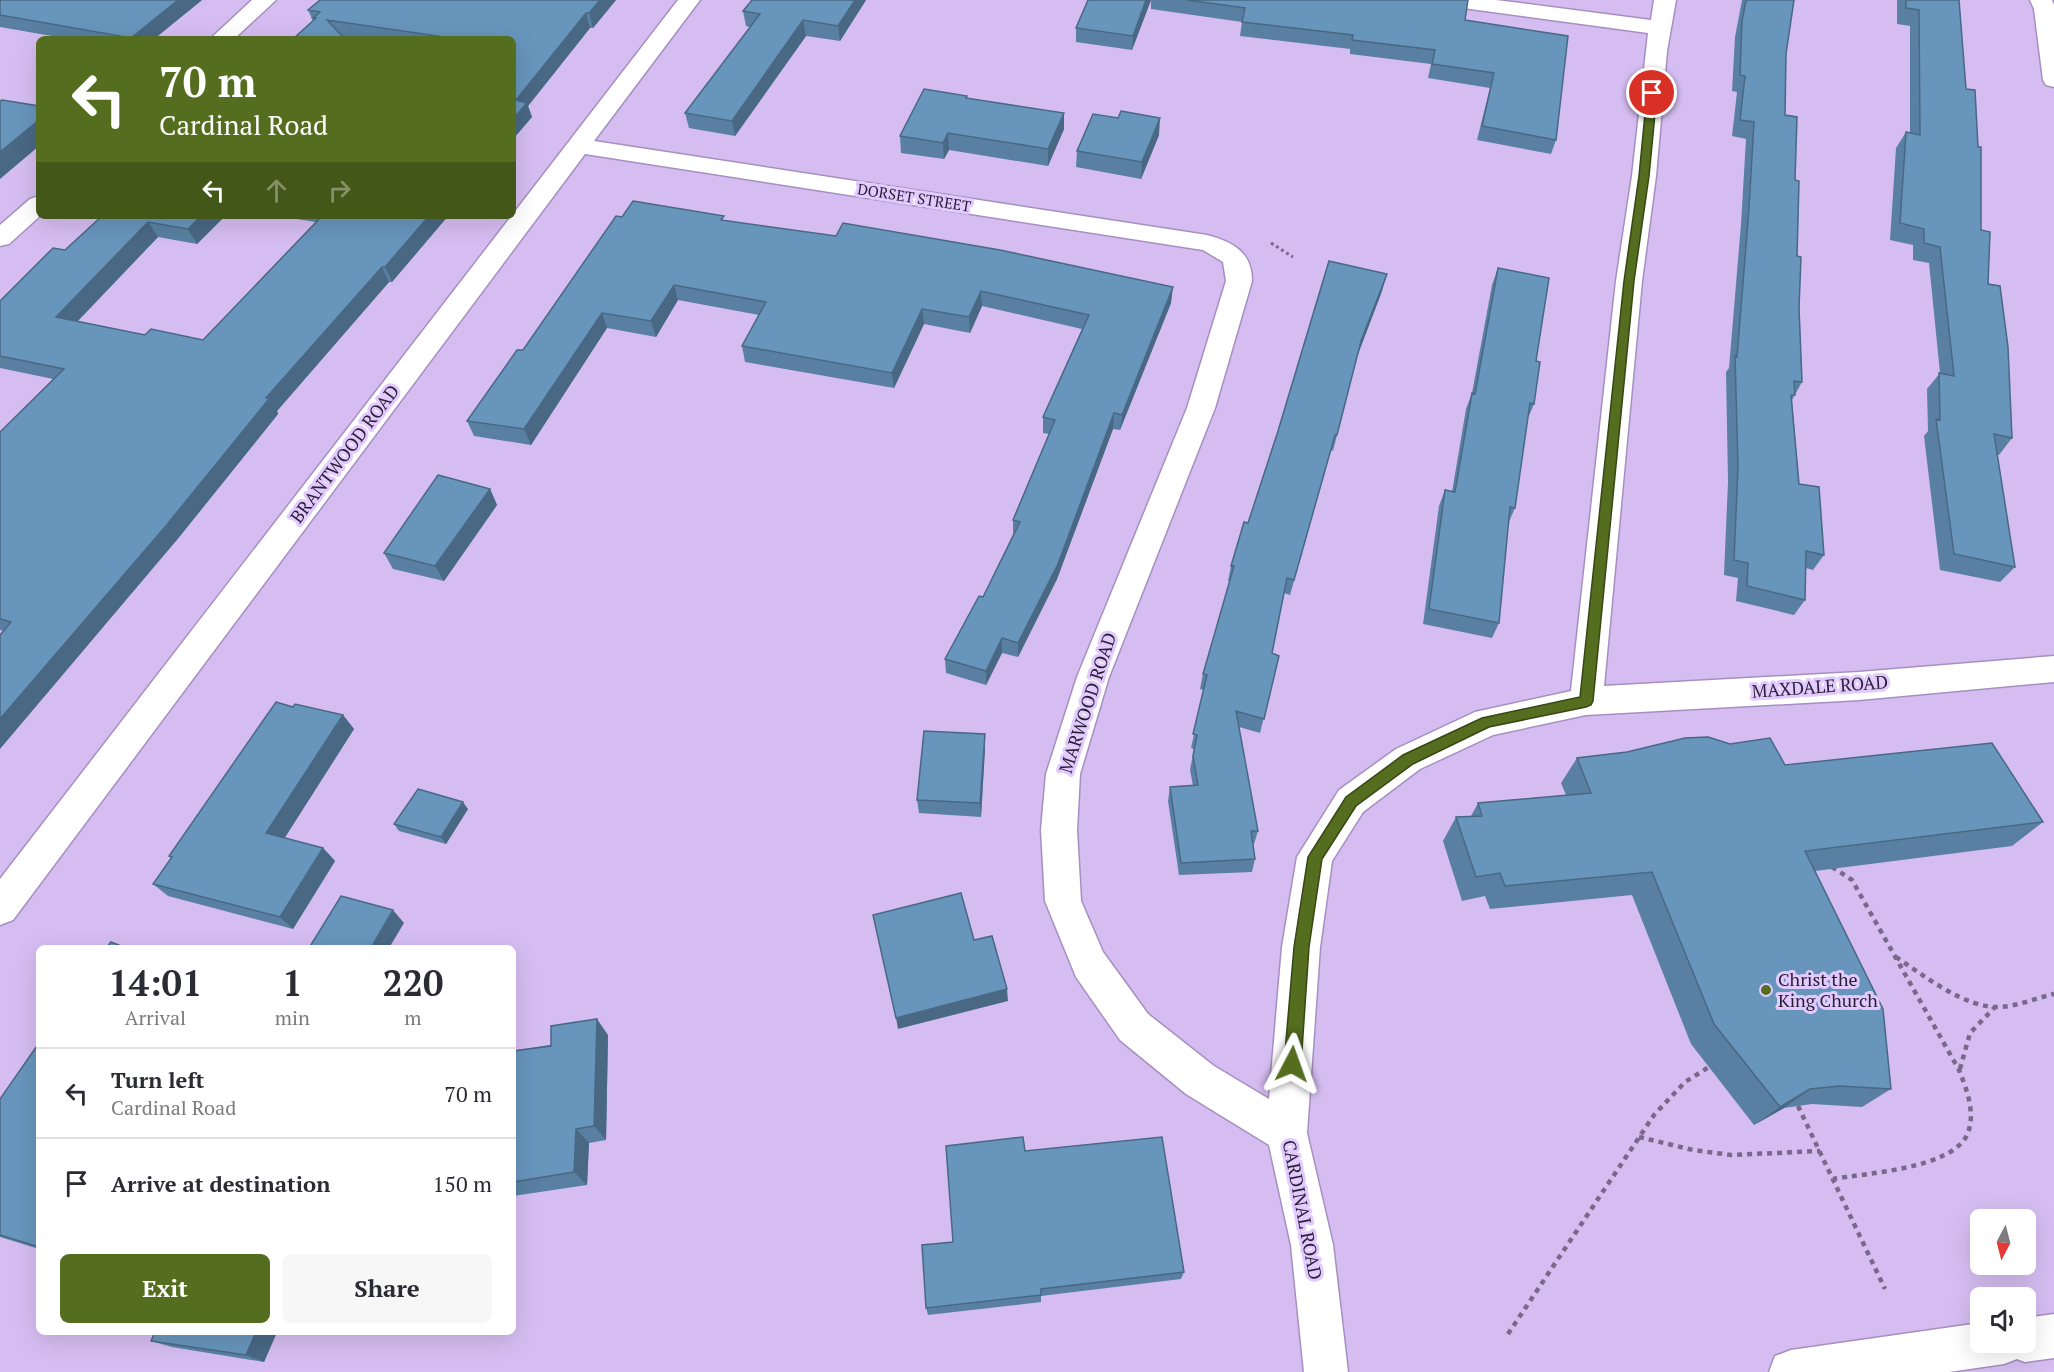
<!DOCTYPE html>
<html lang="en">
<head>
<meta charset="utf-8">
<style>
  :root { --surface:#fff; --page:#f7f7f7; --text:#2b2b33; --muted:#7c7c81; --line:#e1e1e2; --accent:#546d1f }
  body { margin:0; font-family:"PT Serif",serif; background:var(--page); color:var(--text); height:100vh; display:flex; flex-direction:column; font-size:22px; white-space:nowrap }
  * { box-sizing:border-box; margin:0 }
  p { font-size:20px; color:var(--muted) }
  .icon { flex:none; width:33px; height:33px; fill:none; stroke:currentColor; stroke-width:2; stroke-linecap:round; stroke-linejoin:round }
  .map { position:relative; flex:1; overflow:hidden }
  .panel { position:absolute; left:36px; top:945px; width:480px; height:390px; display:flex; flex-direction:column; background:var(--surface); border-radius:9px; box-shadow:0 6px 24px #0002 }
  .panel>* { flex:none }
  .top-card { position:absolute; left:36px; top:36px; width:480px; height:183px; border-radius:9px; box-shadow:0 6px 24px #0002; background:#546d1f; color:#fff; overflow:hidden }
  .needle { width:39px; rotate:187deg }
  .buttons { position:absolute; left:1970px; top:1209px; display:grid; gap:12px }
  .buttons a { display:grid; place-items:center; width:66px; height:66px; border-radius:9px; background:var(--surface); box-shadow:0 6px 24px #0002; font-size:30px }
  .pin { position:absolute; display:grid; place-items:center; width:51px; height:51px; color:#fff; margin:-26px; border:3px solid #fff; border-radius:50%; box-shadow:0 2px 6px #0007 }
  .me { position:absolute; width:66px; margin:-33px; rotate:4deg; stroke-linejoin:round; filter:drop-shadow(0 0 4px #0008) }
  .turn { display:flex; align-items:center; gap:21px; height:126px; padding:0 24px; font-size:27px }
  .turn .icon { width:78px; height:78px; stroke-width:2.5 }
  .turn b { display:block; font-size:42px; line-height:51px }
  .lanes { display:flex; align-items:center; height:57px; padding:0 24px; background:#0003; justify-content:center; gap:30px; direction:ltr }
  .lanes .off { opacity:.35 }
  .eta { display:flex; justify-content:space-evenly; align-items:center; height:102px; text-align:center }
  .eta b { font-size:36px; font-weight:600; line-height:42px }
  .cta { display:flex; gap:12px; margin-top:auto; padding:12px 24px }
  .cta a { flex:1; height:69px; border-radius:9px; background:var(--accent); color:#fff; font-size:24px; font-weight:600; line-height:69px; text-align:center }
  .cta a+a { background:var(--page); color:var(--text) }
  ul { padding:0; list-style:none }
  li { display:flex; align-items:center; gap:18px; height:90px; padding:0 24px; border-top:2px solid var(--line) }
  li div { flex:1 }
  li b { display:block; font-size:22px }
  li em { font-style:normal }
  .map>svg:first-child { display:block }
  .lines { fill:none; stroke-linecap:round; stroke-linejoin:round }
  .minor-casing { stroke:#a68fc0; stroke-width:3 }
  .major-casing { stroke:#a68fc0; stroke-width:3 }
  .path-far1 { stroke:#78688a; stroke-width:3; stroke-dasharray:3 3; stroke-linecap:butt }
  .path { stroke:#78688a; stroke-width:4.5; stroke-dasharray:5 5; stroke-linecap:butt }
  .minor { fill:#fff; fill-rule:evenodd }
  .major { fill:#fff; fill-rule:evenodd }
  .wall { fill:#5980a2 }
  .shaded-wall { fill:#496884 }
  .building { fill:#6895bc; stroke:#496884; stroke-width:1.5 }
  .route { fill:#546d1f; stroke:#374714; stroke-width:1.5 }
  .poi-dot { fill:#546d1f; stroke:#e2caff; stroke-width:2 }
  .labels { text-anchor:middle; stroke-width:6; stroke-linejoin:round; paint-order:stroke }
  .far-street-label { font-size:15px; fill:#281f32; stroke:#e2caff }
  .street-label { font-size:18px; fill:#281f32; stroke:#e2caff }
  .poi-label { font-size:18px; fill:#281f32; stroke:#e2caff; text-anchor:start }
</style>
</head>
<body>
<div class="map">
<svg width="2054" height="1372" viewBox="0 0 2054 1372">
  <rect width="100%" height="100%" fill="#d5bdf1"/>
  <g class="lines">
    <defs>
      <path id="minor" d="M252,0H276L234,39H210Z
        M678,0H700L594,141L1207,235C1233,242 1252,252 1252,281L1215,408L1109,677L1080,774L1077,830L1081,901L1103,952L1148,1014L1214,1066L1269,1099L1282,947L1297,857L1339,790L1396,749L1475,712L1571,691L1616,281L1632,176L1648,33L1448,6L1440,5L1437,0H1496L1651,20L1654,0H1676L1667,51L1656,176L1642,281L1604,686L1859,672L2054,656V682L1859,700L1586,715L1493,735L1420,769L1363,812L1332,861L1320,947L1307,1133L1333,1245L1348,1372H1304L1291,1245L1269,1145L1186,1094L1120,1040L1076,977L1045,901L1041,830L1046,774L1077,677L1187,408L1226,281L1223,262L1203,250L585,154L13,920L0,925V879Z
        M2030,0H2052L2054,5V87L2046,85L2043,80L2034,9Z
        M39,196L40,216L9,244L0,246V225L30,199Z"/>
      <path id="major" d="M2054,1314V1358L2025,1362L2017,1359L2004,1364L1949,1372H1769L1775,1356L1791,1350L1980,1323V1342H2025V1318Z"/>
    </defs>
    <use href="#minor" class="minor-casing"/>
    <use href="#major" class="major-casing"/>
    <path class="path-far1" d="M1271,243L1293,257"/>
    <path class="path" d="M1832,867L1852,880L1959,1070C1967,1090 1977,1116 1966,1137C1947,1169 1867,1173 1833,1179
      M1896,957C1923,975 1966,1009 2000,1007C2018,1006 2036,998 2054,994
      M1960,1069L1970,1033L1995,1007
      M1798,1106L1885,1289
      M1639,1137L1693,1150L1731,1155L1820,1151
      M1508,1334L1654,1115L1685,1082L1709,1067"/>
    <use href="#minor" class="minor"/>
    <use href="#major" class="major"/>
  </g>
  <path class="wall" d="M0,0H202L154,39H69L0,27Z
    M616,0L593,28H590L528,106L532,117L513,139V39H362L342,36L344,39H293L313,21L308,10Z
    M752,0H866L840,41L806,36L735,136L689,128L685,113L750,27L746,26L743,11Z
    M1151,0L1132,50L1076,42V28Z
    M1151,0H1468L1465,20L1556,140L1551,154L1477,140L1490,88L1428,78L1431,64L1350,54V49L1240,36L1242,22L1151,9Z
    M1742,0H1794L1786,54L1785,115L1795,180L1802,382L1792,400L1799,484L1824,555L1813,570L1806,568L1805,600L1794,615L1736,601L1738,578L1724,575L1728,482L1726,372L1729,368L1741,224L1746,139L1732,136L1737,92L1732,91L1735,37Z
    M1897,0H1959L1966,89L1981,230L2012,438L1999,455L1997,454L2015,567L2000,582L1940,570L1924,436L1928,431L1927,389L1940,373L1929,263L1913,260V245L1890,240L1896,148L1906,132H1910V26L1897,24Z
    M967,98L1064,129L1048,166L949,150L944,159L901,153L900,136Z
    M1159,135L1141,179L1076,167L1077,151Z
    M102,216H225L197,244L158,237L78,321L145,335L203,340L316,222L277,216H448L392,282H389L277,411L278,414L176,541L4,631L0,630V432L53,379L0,368V301L65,250Z
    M622,217L725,220L1171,303L1120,430L1113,429L1057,579L1018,657L1002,653L986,685L946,673L945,659L983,597L1013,535V520L1049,434L1043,433V417L1082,329L982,306L970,333L924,324L894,388L745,362L742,346L759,315L678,300L656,337L607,328L531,445L474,436L467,421L523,350Z
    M1498,268L1536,361L1534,404L1528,418L1515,508L1508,524L1499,623L1492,638L1423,624L1439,506L1445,490L1452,492L1466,409L1472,393L1492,285Z
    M1382,291L1357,356L1333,451L1331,450L1290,595L1284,593L1272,653L1279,656L1260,733L1239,727L1258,831L1254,844H1253L1255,859L1252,872L1179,875L1168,801L1170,787L1193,786L1190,770L1194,749L1191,748L1204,690L1200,689L1203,674L1230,581H1228L1231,566Z
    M490,489L497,505L444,581L393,569L384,553Z
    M293,707L343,715L354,729L284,838L323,848L335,861L293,929L168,896L153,884L171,858L169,856Z
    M985,734V748L981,817L919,813L917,800Z
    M1577,758L1785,765L2043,822L2012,846L1815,871L1891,1089L1862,1107L1812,1104L1784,1108L1754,1125L1691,1044L1632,895L1490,909L1485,896L1462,901L1443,841L1456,817L1471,816L1478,803L1566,795L1561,783Z
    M468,809L446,844L399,831L394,824Z
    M608,1035L606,1140L589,1143L587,1185L513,1196V1051Z
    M39,1043V1249L0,1237V1099Z
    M1025,1151L1184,1272L1181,1279L1041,1296V1302L928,1315L926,1308L953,1242Z
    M155,1332H277L264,1362L172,1347L151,1341Z"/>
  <path class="shaded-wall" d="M178,0H202L154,39H132L131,38Z
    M600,0H616L593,28L589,13Z
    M855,0H866L840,41L838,26Z
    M1146,0H1151L1132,50L1133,36Z
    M586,13L590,28L528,106L532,117L513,139V119L516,100Z
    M803,20L806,36L735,136L732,121Z
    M1064,113V129L1048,166V149Z
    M1160,118L1159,135L1141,179L1142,162Z
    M39,120V146L0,179V152Z
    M948,133L949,150L944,159L943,143Z
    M201,216H225L197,244L188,229Z
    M429,216H448L392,282L385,267Z
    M148,222L158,237L67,332L56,317Z
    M382,267L389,282L277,411L278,414L176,541L0,749V719L266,398Z
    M1387,274L1382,291L1357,357L1361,341Z
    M674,285L678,300L656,337L651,321Z
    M1173,287L1171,303L1120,430L1122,415Z
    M981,291L982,306L970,333L969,317Z
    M922,309L924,324L894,388L892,373Z
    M602,313L607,328L531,445L524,429Z
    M1114,413L1113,429L1057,579L1018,657V643Z
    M490,489L497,505L444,581L435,566Z
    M1002,638V653L986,685V671Z
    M343,715L354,729L279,847L266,833Z
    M985,734V748L981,817L980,803Z
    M463,802L468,809L446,844L441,837Z
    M323,848L335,861L293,929L280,917Z
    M393,910L404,923L389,948H371Z
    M1007,989L1008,1001L898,1029L896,1018Z
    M597,1019L608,1035L606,1140L594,1126Z
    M1810,1089L1784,1108L1754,1125L1780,1107Z
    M576,1129L589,1143L587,1185L574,1172Z
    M256,1332H277L264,1362L246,1355Z"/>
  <path class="building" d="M0,0H178L131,38L0,15Z
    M320,0H600L589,13H586L516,100L527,103L513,119V39H458L327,20L344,38V39H293L316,18H313L320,12L308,10Z
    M752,0H855L838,26L803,20L732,121L685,113L760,14L743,11Z
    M1088,0H1146L1133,36L1076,28Z
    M1187,0H1468L1465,20L1568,36L1556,140L1482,126L1494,73L1432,64L1435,50L1352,40L1353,35L1242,22L1245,8Z
    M1746,0H1794L1786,54L1785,115L1797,117L1795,180L1799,181L1797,256L1801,257L1799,308L1802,382L1794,381L1795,395H1791L1799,484L1819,487L1824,555L1806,551L1805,600L1747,586L1748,563L1734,560L1738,466L1735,356L1737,357L1749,208L1754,122L1740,120L1745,76L1740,75L1742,21Z
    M1906,0H1959L1966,89L1975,90L1978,147H1981V230L1990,232L1988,284L2000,286L2008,347L2012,438L1994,434L2015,567L1954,554L1936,419L1940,420L1939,373L1954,376L1940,247L1924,243V229L1900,223L1906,132L1920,135L1919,10L1906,8Z
    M924,89L967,96L966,98L1064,113L1048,149L948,133L943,143L900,136Z
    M2,100L39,106V120L0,152V101Z
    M1121,111L1160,118L1142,162L1077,151L1093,114L1118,118Z
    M633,201L724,216L721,220L836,236L843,223L1000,250L1173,287L1122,415L1114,413L1058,564L1018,643L1002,638L986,671L945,659L979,596L983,597L1020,522L1013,520L1055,420L1043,417L1089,315L981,291L969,317L922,309L892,373L742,346L766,302L674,285L651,321L602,313L524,429L467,421L517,350H523L616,216L622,217Z
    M102,216H201L188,229L148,222L56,317L145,335L151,329L203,340L322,216H429L385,267H382L266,398L269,399L165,527L0,719V635L11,622L0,619V432L64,369L0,356V301L53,248L65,250Z
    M1329,261L1387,274L1361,341L1337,435H1335L1294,580L1287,578L1272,653L1279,656L1264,719L1236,711L1258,831H1251L1255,859L1181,863L1170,787L1198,785L1193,756L1197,735L1193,734L1207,675L1203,674L1234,566H1231L1244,522L1248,523L1278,431Z
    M1498,268L1549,278L1536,361L1540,362L1534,404L1530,403L1515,508L1510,507L1499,623L1429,609L1445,490L1455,492L1472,393L1475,394Z
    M438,475L490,489L435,566L384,553Z
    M276,702L293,707L295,704L343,715L266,833L323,848L280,917L153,884L172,857L169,856Z
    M924,731L985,734L980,803L917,800Z
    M1708,737L1730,744L1770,738L1785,765L1992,743L2043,822L1805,851L1883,1009L1891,1089L1839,1086L1810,1089L1780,1107L1714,1024L1652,872L1505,886L1500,873L1476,877L1456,817L1482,816L1478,803L1591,793L1577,758L1627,752L1685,738Z
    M418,789L463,802L441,837L394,824Z
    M961,893L974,940L992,936L1007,989L896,1018L873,915Z
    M341,896L393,910L371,948H309Z
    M111,942L126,948H106Z
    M597,1019L594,1126L576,1129L574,1172L513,1182V1051L551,1046V1026Z
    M39,1043V1197L38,1199H39V1247L0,1235V1099Z
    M1023,1137L1025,1151L1162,1137L1184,1272L1041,1289V1295L926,1308L922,1245L953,1242L946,1146Z
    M155,1332H256L246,1355L151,1341Z"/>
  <path class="route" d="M1652,90L1657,93L1649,176L1634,281L1593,701L1591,705L1586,707L1489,727L1413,764L1356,806L1322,859L1309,947L1301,1064L1298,1069L1292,1072L1287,1069L1284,1064L1294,947L1308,857L1346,797L1403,755L1482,718L1580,697L1624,281L1639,176L1647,93Z"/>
  <circle class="poi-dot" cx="1766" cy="990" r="6"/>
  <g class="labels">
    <g class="far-street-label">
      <text transform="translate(914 198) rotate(9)" y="5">DORSET STREET</text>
    </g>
    <g class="street-label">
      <text transform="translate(345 454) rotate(-53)" y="6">BRANTWOOD ROAD</text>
      <text transform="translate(1820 687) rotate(-4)" y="6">MAXDALE ROAD</text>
      <text transform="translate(1088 703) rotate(-72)" y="6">MARWOOD ROAD</text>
      <text transform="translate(1302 1210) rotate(79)" y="6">CARDINAL ROAD</text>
    </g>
    <g class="poi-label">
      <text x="1778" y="986">Christ the<tspan x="1778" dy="21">King Church</tspan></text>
    </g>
  </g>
</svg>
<div class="buttons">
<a><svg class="needle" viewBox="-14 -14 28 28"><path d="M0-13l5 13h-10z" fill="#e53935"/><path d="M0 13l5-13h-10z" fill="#7c7c81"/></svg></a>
<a><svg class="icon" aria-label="sound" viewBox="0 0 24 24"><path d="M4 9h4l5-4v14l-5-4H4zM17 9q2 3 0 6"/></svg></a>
</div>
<div class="pin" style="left:1652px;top:93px;background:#d93025"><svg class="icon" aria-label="arrive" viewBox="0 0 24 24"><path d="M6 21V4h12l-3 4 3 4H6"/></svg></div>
<svg class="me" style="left:1292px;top:1064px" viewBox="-20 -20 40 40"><path d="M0-17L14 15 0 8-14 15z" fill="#546d1f" stroke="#fff" stroke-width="4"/></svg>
<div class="top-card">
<div class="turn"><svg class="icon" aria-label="left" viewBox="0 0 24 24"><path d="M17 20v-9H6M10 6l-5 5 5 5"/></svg><div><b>70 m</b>Cardinal Road</div></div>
<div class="lanes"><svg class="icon" aria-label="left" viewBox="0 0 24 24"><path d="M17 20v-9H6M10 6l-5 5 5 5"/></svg><svg class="icon off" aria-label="ahead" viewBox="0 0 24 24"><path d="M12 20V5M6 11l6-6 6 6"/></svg><svg class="icon off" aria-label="right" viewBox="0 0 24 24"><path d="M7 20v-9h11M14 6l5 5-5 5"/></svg></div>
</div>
<section class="panel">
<div class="eta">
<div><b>14:01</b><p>Arrival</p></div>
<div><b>1</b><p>min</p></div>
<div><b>220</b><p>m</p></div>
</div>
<ul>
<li><svg class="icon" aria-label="left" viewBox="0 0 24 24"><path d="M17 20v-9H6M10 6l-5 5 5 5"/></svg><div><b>Turn left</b><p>Cardinal Road</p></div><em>70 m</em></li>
<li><svg class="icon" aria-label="arrive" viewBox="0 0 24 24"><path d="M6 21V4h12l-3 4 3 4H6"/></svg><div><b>Arrive at destination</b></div><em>150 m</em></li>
</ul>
<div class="cta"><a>Exit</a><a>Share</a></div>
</section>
</div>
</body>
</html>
